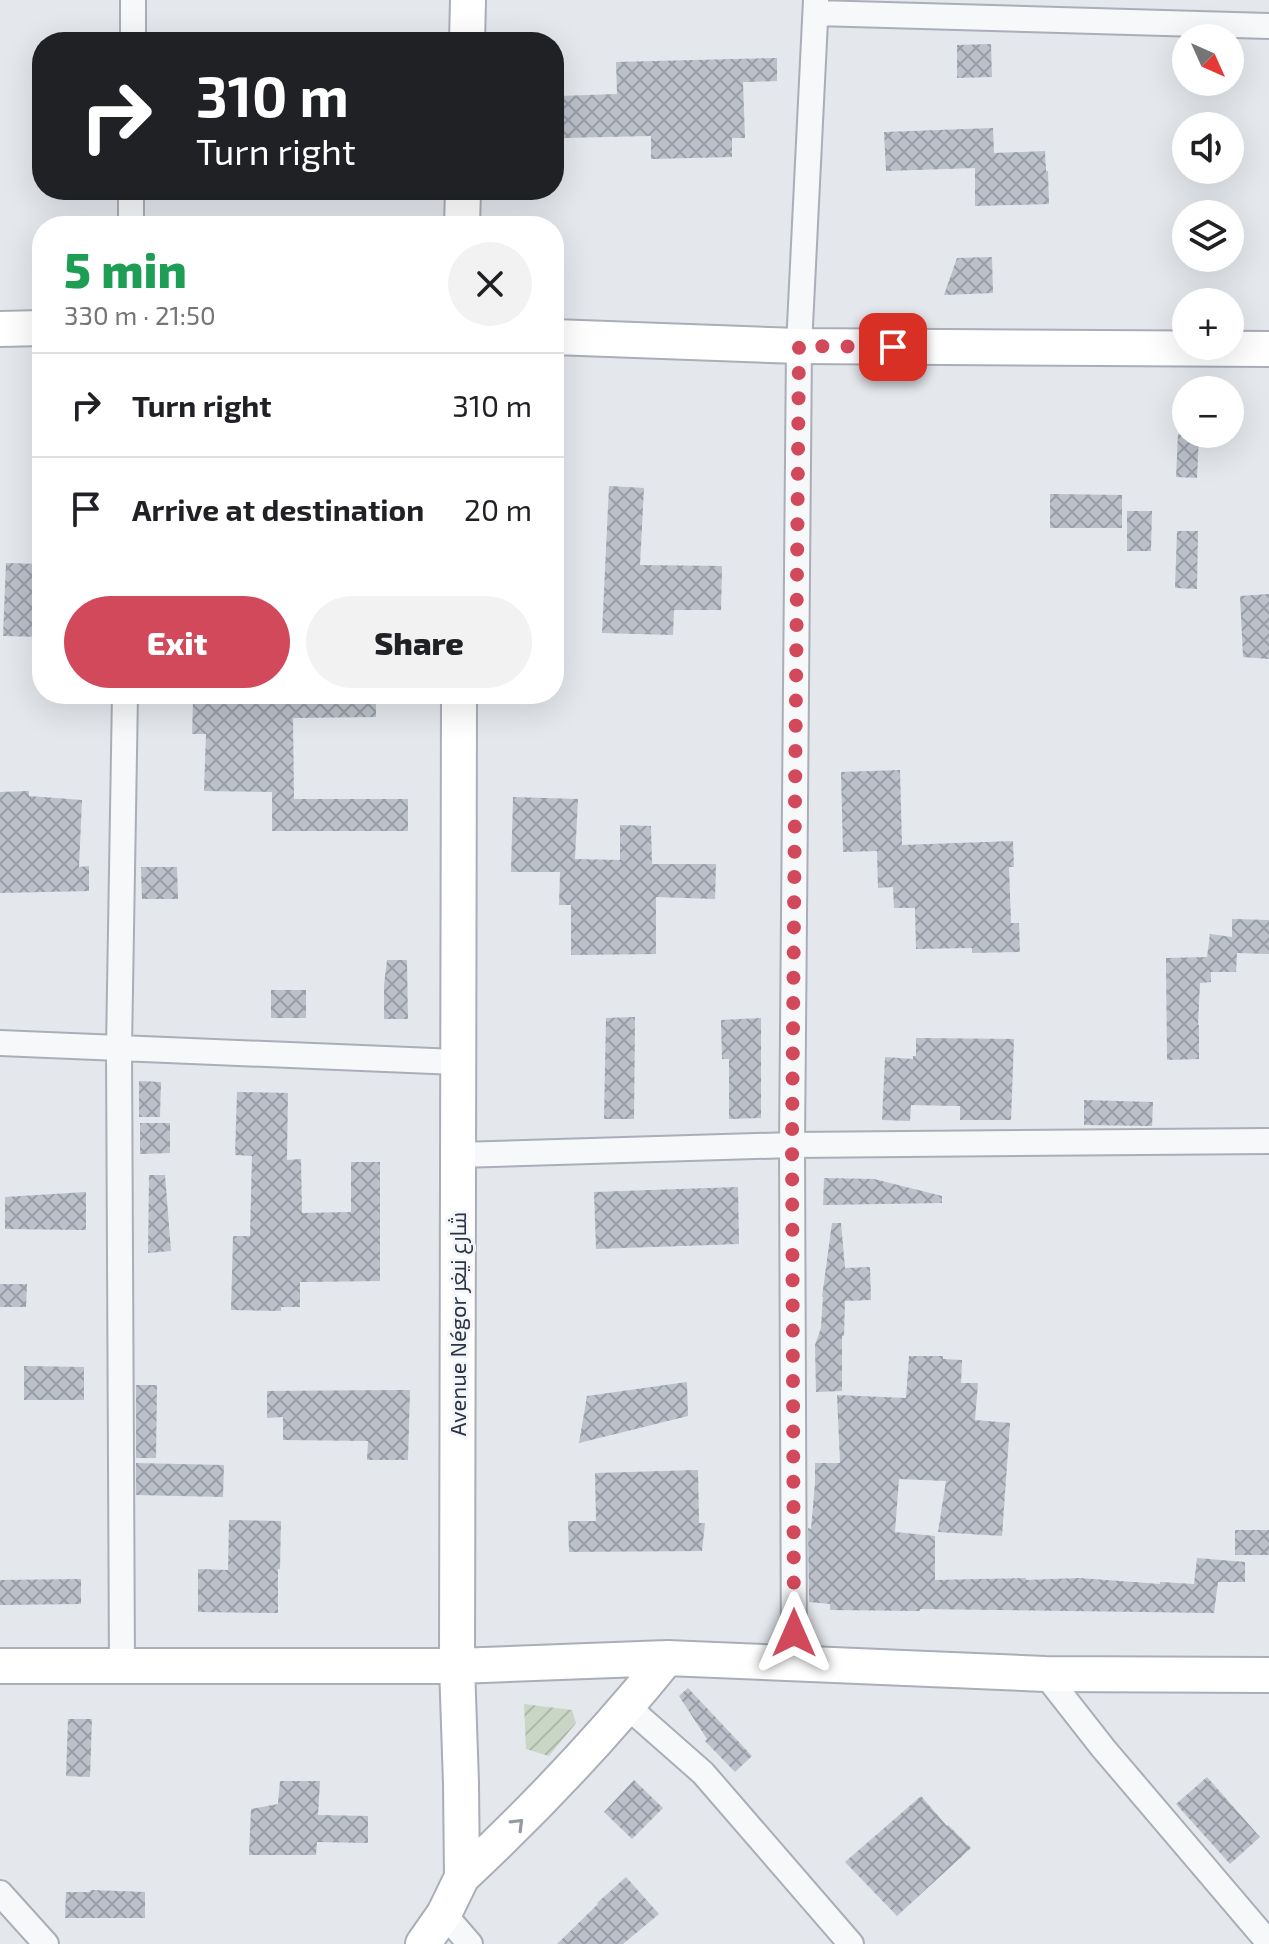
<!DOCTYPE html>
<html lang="en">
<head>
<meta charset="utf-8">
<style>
  :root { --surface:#fff; --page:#f2f2f2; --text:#202124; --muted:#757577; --line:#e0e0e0; --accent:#d1495b }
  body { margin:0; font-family:"Exo 2",Cairo,sans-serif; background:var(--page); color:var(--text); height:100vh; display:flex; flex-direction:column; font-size:30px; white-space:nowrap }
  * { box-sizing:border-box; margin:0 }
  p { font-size:26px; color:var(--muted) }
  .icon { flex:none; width:44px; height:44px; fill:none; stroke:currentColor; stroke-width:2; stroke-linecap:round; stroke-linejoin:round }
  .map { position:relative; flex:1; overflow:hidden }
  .panel { position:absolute; left:32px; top:216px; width:532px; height:488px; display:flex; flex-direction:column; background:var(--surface); border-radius:32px; box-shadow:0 8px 32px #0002 }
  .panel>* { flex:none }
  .guide { position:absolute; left:32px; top:32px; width:532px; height:168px; border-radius:32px; box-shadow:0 8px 32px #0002; background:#202124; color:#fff; overflow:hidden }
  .needle { width:52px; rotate:135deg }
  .buttons { position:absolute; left:1172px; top:24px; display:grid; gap:16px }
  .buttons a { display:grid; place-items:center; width:72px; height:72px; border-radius:50%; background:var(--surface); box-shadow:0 8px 32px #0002; font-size:40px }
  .pin { position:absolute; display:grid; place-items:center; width:68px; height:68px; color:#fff; margin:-34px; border-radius:16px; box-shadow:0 4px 12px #0006 }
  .me { position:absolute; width:88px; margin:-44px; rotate:0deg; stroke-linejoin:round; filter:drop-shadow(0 0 6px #0008) }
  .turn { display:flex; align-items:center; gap:28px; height:168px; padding:0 32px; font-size:36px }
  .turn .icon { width:104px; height:104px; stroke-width:2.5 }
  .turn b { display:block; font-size:56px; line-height:68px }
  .round { display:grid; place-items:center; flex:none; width:84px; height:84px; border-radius:42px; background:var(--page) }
  .headline { display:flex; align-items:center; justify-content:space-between; height:136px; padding:0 32px }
  h1 { font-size:48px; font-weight:800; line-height:60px; color:#1e9e55 }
  .action { display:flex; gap:16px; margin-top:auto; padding:16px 32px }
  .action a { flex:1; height:92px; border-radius:48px; background:var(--accent); color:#fff; font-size:32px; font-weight:800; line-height:92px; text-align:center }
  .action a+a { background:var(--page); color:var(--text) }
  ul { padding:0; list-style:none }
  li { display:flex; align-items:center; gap:24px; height:104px; padding:0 32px; border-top:2px solid var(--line) }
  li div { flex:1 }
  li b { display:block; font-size:30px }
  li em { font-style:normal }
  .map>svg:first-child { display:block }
  .garden { fill:url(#garden-furrows) }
  .building { fill:url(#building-cross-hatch) }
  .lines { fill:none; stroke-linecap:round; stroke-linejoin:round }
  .street-casing { stroke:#a9aeb7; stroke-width:28 }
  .secondary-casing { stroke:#a9aeb7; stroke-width:38 }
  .street { stroke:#f7f8fa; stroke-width:24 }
  .secondary { stroke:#fff; stroke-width:34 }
  .oneway { stroke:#959aa2 }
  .route { stroke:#d1495b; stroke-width:14; stroke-dasharray:0 25.2 }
  .labels { text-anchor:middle; stroke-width:6; stroke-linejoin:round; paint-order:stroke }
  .street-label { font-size:22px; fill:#2b3445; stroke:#f4f6f9 }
</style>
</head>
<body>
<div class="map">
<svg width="1269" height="1944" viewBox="0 0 1269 1944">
  <defs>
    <pattern id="garden-furrows" width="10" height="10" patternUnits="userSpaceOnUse" patternTransform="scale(2)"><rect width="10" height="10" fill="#c9d6c5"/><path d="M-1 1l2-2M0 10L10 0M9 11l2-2" fill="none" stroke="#adb8ab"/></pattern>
    <pattern id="building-cross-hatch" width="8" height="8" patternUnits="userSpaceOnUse" patternTransform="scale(2)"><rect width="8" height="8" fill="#bbc0ca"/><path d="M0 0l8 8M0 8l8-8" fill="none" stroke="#989da6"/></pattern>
  </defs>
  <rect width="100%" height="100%" fill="#e4e7ec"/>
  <path class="garden" d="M524,1704L572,1710L576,1723L549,1756L526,1749Z"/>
  <path class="building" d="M991,44L992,77L957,78V45Z
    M777,58V81L743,82L745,138H732V157L651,159V136L562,138L560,96L617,94L616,62Z
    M993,128L994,153L1045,151L1046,171H1048L1049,204L975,206V168L886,171L884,132Z
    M992,257L993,293L944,295L957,258Z
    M1178,434H1199L1197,478L1176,477Z
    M609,486L644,488L640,565L722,566L721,610H674L673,635L602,633Z
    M1050,494L1122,495V528H1050Z
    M1127,511H1152L1151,551H1127Z
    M1177,531H1198L1197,589L1175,588Z
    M6,563L42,564V637L3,636Z
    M1269,594V659L1243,657L1240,596Z
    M251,694H376V717L293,718L294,799H408V831H272V792L204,791L206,734H192L193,702L251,704Z
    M900,770L902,845L1013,841L1014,867H1009L1011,923H1019L1020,952L972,953V948L916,949L915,908H894L893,887L878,888L877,851L843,852L841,772Z
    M29,791V796L82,800L79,867L89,866V891L0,893V792Z
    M513,797L578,799L575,859L620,860V825L651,826L652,864H716L715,899L656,897V954L571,955V905H559L560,872H511Z
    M141,867H177L178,899H142Z
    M1232,919L1269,920V954L1237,953L1236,972H1211V982L1200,983L1198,1025H1199V1059L1167,1060L1166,958L1207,957L1210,934L1232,937Z
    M387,960H407L408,1019H384V985Z
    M271,990H306V1018H271Z
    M635,1017L634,1119H604L606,1018Z
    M761,1018V1118L729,1119V1059H722L721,1020Z
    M916,1038L1014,1039L1011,1120H960V1106L911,1105L910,1121L882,1120L885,1057L913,1059V1056H916Z
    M139,1081L161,1082L160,1117H139Z
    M237,1092L288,1093L287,1160L301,1159L302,1213L351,1212V1162H380V1281L300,1282V1307H281V1311L231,1310L233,1236H250L252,1156L235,1155Z
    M1084,1100L1153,1102L1152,1126L1084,1125Z
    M140,1123H170V1153L140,1154Z
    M149,1175H165L171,1251L148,1253Z
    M824,1178L874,1179L942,1196V1203L823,1205Z
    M738,1187L739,1244L596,1249L594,1192Z
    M86,1192V1230L5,1229V1197Z
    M832,1223H841L845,1268L870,1267L871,1300L845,1301L844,1336H842V1391L816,1392L815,1345L821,1328L823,1297H822Z
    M0,1284H27L26,1307H0Z
    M909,1356H943V1359L962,1360L961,1383H978L975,1420L1010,1423L1002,1536L938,1532L946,1481L899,1479L895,1532L935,1536V1580L1026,1578V1580L1079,1578L1160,1584V1582L1194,1584L1197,1558L1245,1562V1582H1218L1214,1613L920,1609V1611L830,1610V1604L809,1602L808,1528L811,1529L815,1483V1463H840L837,1395L906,1398Z
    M24,1366L84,1367V1400H24Z
    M687,1382L688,1416L579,1443L587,1396Z
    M136,1385H157L156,1458H136Z
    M410,1390L408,1460H367L368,1441L283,1440V1417L267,1418V1391Z
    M136,1463L224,1465L223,1497L136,1495Z
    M698,1470L699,1523H705L702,1551L569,1552L568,1521H596L595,1473Z
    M229,1520L281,1521L280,1569H278V1613L198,1612V1569L228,1570Z
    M1235,1530H1269V1555H1235Z
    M81,1579V1604L0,1605V1580Z
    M688,1688L752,1756L735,1772L705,1741L707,1739L679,1696Z
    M68,1719H92L90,1777L66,1776Z
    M1207,1777L1260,1837L1230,1864L1176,1804Z
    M634,1780L663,1808L632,1839L604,1812Z
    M280,1781H320L318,1815L368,1816V1843L317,1842L316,1855H249L251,1809L278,1804Z
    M921,1796L947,1826L948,1825L971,1848L897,1916L845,1862Z
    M626,1877L659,1914L623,1944H557L598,1904L597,1903Z
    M91,1890L145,1892V1918H65L66,1892H90Z"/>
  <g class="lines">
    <defs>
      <path id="street" d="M816,13L1269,26
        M133,42V0
        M131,226V190
        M0,1043L457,1062
        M459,1155L792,1145L1269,1141
        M794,1664L792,1145L799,346L816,0
        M122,1667L119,1048L125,694
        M1045,1674L1103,1748L1269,1943
        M628,1707L703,1773L851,1944
        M0,1893L46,1944
        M444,1914L470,1944"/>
      <path id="secondary" d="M467,42L468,0
        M462,226L463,190
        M0,329L42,328
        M554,337L799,346L1269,349
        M0,1666H457L667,1658L1045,1674L1269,1675
        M462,1877C535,1809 604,1736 667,1658
        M423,1944L444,1914L462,1877L461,1783L457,1666L459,694"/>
    </defs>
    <use href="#street" class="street-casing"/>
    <use href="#secondary" class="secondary-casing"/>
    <use href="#street" class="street"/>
    <use href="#secondary" class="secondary"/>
  </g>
  <defs><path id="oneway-chevron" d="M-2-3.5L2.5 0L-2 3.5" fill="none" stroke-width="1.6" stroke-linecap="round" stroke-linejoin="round" transform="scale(2)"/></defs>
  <use class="oneway" href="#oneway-chevron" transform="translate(518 1824) rotate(-45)"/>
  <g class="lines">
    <path class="route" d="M794,1633L792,1145L799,346L893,347"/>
  </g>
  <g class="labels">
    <g class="street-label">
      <text transform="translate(458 1324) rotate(-90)" y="8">Avenue Négor شارع نيغر</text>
    </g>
  </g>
</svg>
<div class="buttons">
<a><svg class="needle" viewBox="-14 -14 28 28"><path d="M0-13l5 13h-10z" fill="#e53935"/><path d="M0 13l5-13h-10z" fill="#757577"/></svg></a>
<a><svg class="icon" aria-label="sound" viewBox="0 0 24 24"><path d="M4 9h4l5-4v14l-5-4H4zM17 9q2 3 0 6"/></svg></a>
<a><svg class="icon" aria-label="layers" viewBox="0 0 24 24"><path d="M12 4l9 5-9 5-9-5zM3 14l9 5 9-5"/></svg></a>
<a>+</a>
<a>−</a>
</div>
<div class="pin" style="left:893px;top:347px;background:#d93025"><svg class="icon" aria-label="arrive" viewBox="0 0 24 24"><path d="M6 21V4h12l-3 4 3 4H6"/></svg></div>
<svg class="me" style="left:794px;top:1633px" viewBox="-20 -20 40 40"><path d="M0-17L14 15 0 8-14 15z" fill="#d1495b" stroke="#fff" stroke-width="4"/></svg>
<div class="guide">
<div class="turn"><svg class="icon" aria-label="right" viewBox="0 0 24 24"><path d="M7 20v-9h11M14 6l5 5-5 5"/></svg><div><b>310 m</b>Turn right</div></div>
</div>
<section class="panel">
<div class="headline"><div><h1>5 min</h1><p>330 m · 21:50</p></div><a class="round"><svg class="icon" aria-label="close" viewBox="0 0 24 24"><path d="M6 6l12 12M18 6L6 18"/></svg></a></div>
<ul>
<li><svg class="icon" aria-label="right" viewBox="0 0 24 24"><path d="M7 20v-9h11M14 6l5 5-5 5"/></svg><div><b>Turn right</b></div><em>310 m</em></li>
<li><svg class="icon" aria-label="arrive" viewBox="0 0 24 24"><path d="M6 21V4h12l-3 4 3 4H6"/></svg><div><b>Arrive at destination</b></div><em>20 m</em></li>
</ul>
<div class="action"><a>Exit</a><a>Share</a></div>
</section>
</div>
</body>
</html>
